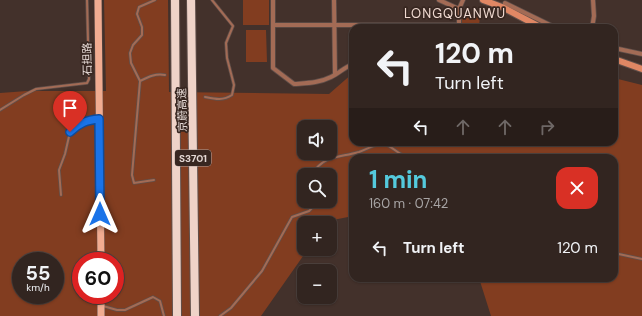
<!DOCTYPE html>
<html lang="en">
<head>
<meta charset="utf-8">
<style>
  :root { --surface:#322520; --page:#3d312d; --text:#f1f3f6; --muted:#a8a5a5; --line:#4d423e; --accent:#54cadd }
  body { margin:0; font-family:"DM Sans","Noto Sans SC",sans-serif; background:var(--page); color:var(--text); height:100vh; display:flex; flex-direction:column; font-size:15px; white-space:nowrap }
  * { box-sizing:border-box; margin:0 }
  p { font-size:13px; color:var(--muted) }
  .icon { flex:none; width:22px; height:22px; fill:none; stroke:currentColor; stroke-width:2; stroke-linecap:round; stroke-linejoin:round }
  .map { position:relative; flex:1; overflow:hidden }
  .sheet { position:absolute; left:349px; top:154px; width:269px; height:128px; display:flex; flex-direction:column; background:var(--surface); border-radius:12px; box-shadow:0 1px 3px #0004,0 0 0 1px var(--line) }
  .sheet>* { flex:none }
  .banner { position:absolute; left:349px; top:24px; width:269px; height:122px; border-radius:12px; box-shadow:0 1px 3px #0004,0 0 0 1px var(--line); background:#322520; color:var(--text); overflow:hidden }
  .controls { position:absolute; left:297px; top:120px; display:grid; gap:8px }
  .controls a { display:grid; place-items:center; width:40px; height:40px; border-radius:8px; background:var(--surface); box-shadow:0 1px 3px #0004,0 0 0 1px var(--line); font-size:20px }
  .speed { position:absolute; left:12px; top:252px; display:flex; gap:8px; font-size:20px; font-weight:700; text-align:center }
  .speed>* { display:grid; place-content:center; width:52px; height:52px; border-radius:50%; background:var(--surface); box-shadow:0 1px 3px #0004,0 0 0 1px var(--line); line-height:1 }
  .speed small { font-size:10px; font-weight:400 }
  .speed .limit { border:6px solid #d22; background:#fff; color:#111 }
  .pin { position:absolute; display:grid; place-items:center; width:34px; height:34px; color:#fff; margin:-41px -17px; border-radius:50% 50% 50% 0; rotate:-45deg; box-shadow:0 0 4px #0007 }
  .pin .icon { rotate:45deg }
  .me { position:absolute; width:44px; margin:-22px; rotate:0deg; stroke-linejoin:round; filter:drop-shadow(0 0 3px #0008) }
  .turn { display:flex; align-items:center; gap:14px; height:84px; padding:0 20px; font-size:18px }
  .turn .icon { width:52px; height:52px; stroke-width:2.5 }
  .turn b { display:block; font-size:28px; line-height:34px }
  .lanes { display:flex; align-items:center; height:38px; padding:0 20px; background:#0003; justify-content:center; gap:20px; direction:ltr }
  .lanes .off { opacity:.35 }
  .round { display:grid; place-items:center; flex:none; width:42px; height:42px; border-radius:12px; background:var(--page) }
  .overview { display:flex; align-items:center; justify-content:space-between; height:68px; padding:0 20px }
  h1 { font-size:24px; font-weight:700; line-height:30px; color:var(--accent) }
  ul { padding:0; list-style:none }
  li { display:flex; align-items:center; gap:12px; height:52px; padding:0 20px }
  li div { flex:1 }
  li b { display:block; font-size:15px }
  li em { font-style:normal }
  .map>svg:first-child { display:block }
  .green { fill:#823d20; fill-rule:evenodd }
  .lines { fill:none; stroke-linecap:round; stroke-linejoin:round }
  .lane-casing { stroke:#604f4a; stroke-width:3.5 }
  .street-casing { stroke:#604f4a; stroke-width:5.5 }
  .secondary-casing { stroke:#604f4a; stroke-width:8 }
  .primary-casing { stroke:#604f4a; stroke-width:8 }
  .highway-casing { stroke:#604f4a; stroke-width:10 }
  .lane { stroke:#a36b55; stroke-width:2 }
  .street { stroke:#a36b55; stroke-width:4 }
  .secondary { stroke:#e08764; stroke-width:6 }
  .primary { stroke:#f1ac91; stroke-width:7 }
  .highway { stroke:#efd3c8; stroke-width:8 }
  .route-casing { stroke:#114b97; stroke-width:10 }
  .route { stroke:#1a73e8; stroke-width:7 }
  .labels { text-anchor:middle; stroke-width:3.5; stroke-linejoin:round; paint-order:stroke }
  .shield { fill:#382721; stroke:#b1a49f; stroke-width:1 }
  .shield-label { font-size:10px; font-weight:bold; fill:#e5d9d5 }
  .street-label { font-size:11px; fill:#e5d9d5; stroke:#382721 }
  .quarter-label { font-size:13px; letter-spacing:1px; fill:#f0dad1; stroke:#382721 }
</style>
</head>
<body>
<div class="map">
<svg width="642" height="316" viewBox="0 0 642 316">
  <rect width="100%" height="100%" fill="#43312b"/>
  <path class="green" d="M104,0H168L169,92L329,94L353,73V142H614V78L642,85V316H491L479,278H614V158H353V216L328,221L327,223H304V249H308L261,316H0V93L27,91H106ZM304,127H330V153H304ZM304,175H330V201H304ZM21,261H55V295H21ZM81,261H115V295H81Z
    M243,0H269V25H243Z
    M462,13H480L479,28H462Z
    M246,30H266L267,62H246Z"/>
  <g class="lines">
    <defs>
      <path id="lane" d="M140,81C148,77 156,73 165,75
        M205,97C215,99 223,101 232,95L234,85L227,58L226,43L233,26L212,0
        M0,110L24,95L36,89L87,83L89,79L87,0
        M413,158H422
        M311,175C325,154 339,158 359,152C367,149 375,144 383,144C392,145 399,156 410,158
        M154,180L134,183L132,175L140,81L131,63L130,53L133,45L142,35V27L137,14L139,7L155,0
        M61,195L59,170L65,154L70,132L77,125L89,120L98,119
        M614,253L642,259
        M103,306L117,310H125L153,297L160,301L164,316
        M220,316L231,308L262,271L292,217L309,211L313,207L314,201"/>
      <path id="street" d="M273,0V68L294,84C307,83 319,83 331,77C339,73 345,67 353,64
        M334,0L335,74
        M439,0L459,9
        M505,3L556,28
        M273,25H459
        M459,27V9L463,0
        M592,28L594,16L593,0
        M614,48L642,54"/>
      <path id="secondary" d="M483,0L502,7L542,28
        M614,59L642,69"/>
      <path id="primary" d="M98,0L101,261
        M101,295V316"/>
      <path id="highway" d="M175,0L177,316
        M191,0L195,316"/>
    </defs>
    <use href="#lane" class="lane-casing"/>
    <use href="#street" class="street-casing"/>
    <use href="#secondary" class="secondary-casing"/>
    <use href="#primary" class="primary-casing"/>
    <use href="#highway" class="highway-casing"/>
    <use href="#lane" class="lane"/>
    <use href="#street" class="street"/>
    <use href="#secondary" class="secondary"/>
    <use href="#primary" class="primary"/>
    <use href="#highway" class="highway"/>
  </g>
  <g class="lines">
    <defs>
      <path id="route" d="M70,132C79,123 87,120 99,119L100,214"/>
    </defs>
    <use href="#route" class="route-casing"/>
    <use href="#route" class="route"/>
  </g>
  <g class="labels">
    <rect class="shield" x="175" y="150" width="36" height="16" rx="3"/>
    <g class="shield-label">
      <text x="193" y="162">S3701</text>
    </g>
    <g class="street-label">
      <text transform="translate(87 59) rotate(-91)" y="4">石担路</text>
      <text transform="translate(182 110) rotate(-91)" y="4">京蔚高速</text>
    </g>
    <g class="quarter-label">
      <text x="455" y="18">LONGQUANWU</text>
    </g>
  </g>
</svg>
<div class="controls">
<a><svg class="icon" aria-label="sound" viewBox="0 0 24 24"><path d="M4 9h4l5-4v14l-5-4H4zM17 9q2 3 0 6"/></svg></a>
<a><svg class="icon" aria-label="search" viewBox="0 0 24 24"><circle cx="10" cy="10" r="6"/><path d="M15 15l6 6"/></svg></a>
<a>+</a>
<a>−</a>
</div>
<div class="speed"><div>55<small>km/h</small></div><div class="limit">60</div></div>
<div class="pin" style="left:70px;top:132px;background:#d93025"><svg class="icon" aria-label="arrive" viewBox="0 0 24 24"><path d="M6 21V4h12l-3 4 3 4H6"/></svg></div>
<svg class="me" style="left:100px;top:214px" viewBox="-20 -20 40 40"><path d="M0-17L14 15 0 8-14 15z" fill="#1a73e8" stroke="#fff" stroke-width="4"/></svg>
<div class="banner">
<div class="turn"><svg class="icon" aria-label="left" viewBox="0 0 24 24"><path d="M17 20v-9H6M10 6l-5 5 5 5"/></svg><div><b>120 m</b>Turn left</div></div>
<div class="lanes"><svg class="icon" aria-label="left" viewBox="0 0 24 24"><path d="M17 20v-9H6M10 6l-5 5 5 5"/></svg><svg class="icon off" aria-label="ahead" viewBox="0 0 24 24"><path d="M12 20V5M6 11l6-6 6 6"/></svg><svg class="icon off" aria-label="ahead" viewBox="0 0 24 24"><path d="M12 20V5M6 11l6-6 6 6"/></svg><svg class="icon off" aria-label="right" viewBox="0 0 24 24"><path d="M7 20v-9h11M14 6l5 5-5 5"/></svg></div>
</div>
<section class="sheet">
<div class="overview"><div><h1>1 min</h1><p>160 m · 07:42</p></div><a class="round" style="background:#d93025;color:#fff"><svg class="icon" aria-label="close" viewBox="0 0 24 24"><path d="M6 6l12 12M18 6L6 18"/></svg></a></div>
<ul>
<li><svg class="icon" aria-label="left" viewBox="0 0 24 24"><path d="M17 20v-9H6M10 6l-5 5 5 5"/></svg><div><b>Turn left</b></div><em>120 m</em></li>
</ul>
</section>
</div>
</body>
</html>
